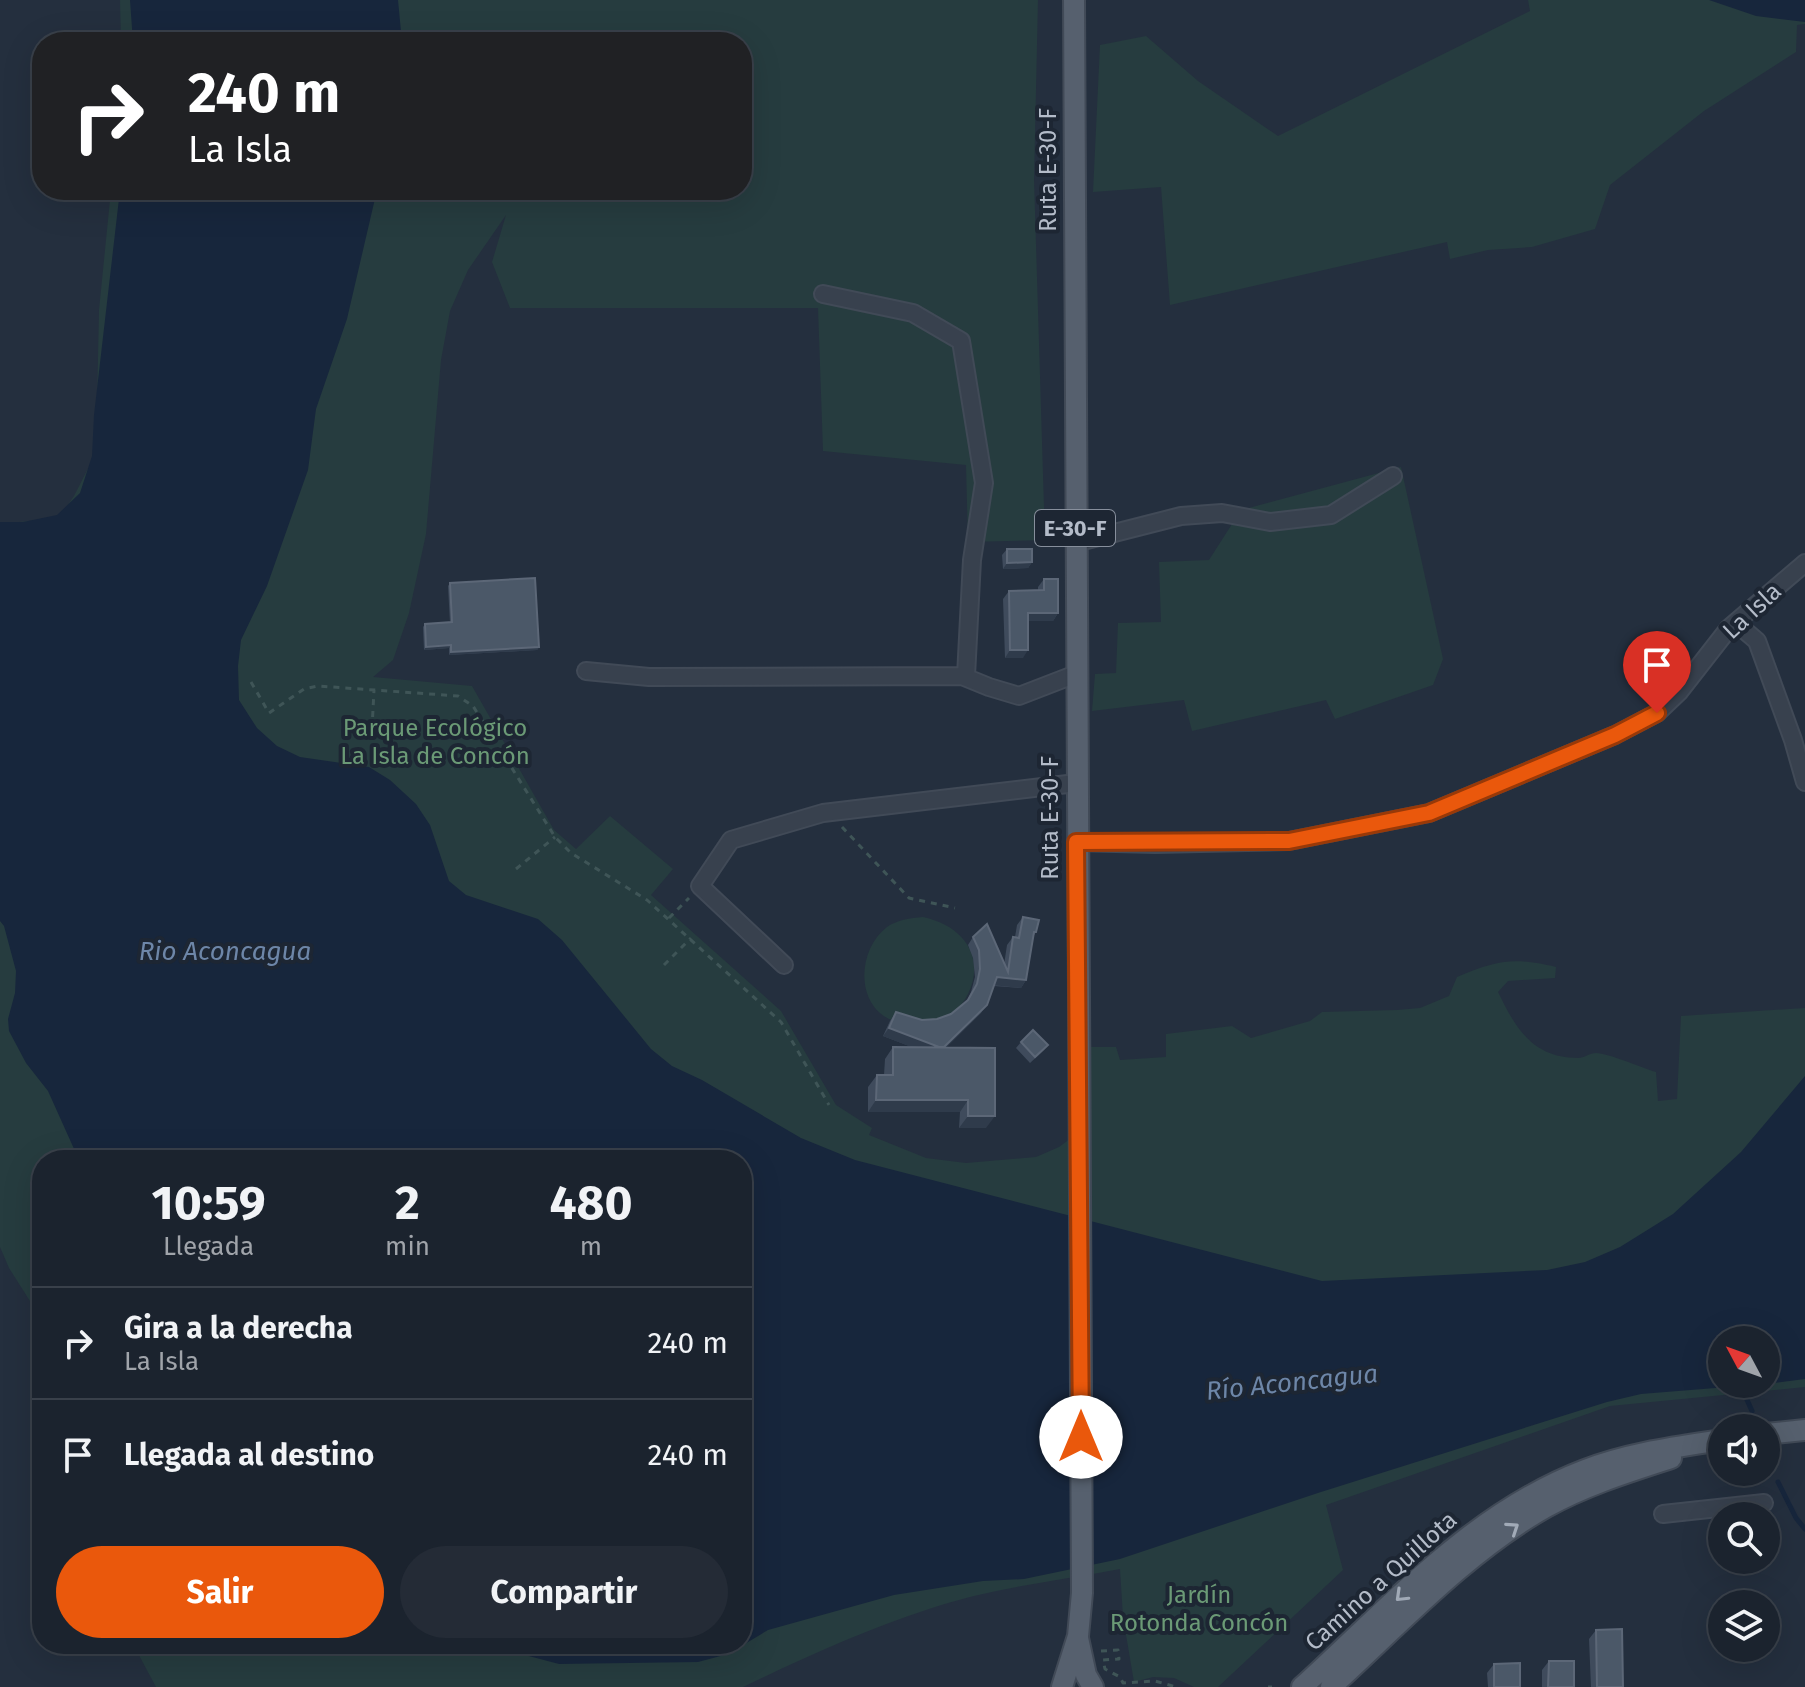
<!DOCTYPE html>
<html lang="es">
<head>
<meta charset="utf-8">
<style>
  :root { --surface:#1b232e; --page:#242b36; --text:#f1f3f6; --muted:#a0a4aa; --line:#39404a; --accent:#ea580c }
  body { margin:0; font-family:"Fira Sans",sans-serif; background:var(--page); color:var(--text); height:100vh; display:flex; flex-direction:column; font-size:30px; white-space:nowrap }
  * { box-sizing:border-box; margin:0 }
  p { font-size:26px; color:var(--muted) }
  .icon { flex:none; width:44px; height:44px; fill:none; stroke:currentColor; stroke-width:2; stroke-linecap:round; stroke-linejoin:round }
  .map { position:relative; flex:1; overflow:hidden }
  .drawer { position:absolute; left:32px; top:1150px; width:720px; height:504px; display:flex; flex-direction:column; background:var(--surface); border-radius:32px; box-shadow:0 8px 32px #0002,0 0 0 2px var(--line) }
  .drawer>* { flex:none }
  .guide { position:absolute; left:32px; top:32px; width:720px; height:168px; border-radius:32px; box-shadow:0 8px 32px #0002,0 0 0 2px var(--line); background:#202124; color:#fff; overflow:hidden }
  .needle { width:52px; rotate:311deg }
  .tools { position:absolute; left:1708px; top:1326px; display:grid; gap:16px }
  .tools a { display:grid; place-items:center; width:72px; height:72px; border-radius:50%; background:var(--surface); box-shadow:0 8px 32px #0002,0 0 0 2px var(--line); font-size:40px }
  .pin { position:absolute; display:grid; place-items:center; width:68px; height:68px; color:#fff; margin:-82px -34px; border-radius:50% 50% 50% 0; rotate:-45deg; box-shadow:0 0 8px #0007 }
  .pin .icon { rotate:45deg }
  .me { position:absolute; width:88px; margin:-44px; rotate:0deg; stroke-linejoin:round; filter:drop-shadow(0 0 6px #0008) }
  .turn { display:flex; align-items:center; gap:28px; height:168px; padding:0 24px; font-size:36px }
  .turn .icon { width:104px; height:104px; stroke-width:2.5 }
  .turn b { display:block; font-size:56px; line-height:68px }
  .eta { display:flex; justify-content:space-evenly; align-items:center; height:136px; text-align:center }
  .eta b { font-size:48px; font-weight:700; line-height:56px }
  .cta { display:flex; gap:16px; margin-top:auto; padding:16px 24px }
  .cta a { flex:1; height:92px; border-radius:48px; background:var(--accent); color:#fff; font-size:32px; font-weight:700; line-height:92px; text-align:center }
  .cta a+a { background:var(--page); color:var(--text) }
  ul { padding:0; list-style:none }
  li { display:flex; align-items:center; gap:24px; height:112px; padding:0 24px; border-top:2px solid var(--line) }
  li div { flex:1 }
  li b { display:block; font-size:30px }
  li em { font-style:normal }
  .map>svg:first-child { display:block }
  .green { fill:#263c3f; fill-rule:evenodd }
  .water { fill:#17263c }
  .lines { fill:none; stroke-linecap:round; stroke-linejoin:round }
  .stream { stroke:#17263c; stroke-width:5 }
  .minor-casing { stroke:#414a57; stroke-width:20 }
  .major-casing { stroke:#414a57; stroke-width:24 }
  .path { stroke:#3f5557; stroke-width:3; stroke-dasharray:6 6; stroke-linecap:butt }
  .minor { stroke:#38414e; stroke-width:16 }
  .major { stroke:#56606e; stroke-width:20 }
  .wall { fill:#3f4b5c }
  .shaded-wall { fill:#2f3b4b }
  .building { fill:#4b5868; stroke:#5c6777; stroke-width:2 }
  .oneway { stroke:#a1aab7 }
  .route-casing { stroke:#983908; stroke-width:20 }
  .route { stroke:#ea580c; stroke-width:14 }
  .labels { text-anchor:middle; stroke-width:8; stroke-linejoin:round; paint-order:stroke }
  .shield { fill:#1d2633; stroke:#878f9c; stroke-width:2 }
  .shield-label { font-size:22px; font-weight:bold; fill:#b4bcc9 }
  .street-label { font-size:24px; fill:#b4bcc9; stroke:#1d2633 }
  .park-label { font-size:24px; fill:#6b9a76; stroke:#1d2633 }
  .water-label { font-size:26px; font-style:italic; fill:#6d86a8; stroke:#1d2633 }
</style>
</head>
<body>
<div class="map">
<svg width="1805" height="1687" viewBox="0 0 1805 1687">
  <rect width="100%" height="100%" fill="#242f3e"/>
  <path class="green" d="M120,0H1038L1034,179L1045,540L968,542L966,465L823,451L818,308H510L492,262L506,215L468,270L450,311L441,360L426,534L409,613L393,660L373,677L472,686L554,830L576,849L610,816L673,869L651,895L781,1011L836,1105L872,1128L869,1135L926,1158L966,1163L1036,1157L1059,1147L1090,1124L1088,1047H1116L1120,1060L1166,1057V1034L1232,1026L1251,1038L1310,1021L1322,1012L1397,1010L1420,1008L1449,996L1457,977C1498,960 1512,957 1556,967L1555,978L1508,981L1498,992C1516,1029 1533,1058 1578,1058C1584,1058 1590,1053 1596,1053C1608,1053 1642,1068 1656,1072L1658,1101L1677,1099L1681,1016L1805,1008V1387L1610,1406L1326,1505L1343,1570L1218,1687H1194L1174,1678L1153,1677L1134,1682L1123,1617L1120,1569C1057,1581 990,1588 929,1609C865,1630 803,1658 743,1687H156L133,1644H742V1160H42V1320L9,1268L0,1247V524L59,518L74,496L96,453L99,310L111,190H742V42H121ZM1722,1340H1766V1384H1722Z
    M1528,0H1805V24L1797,25L1796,52L1704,111L1610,185L1595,229L1532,247L1488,250L1450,259L1447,242L1170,305L1161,187L1093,192L1100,45L1146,36L1198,81L1278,136L1530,11Z
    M1401,467L1443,659L1433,685L1335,719L1326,700L1192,731L1184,700L1092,711L1095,674L1116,673L1118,623L1161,622L1159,562L1209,560L1241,510Z
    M923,917C982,930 991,984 945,1022C932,1021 899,1024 889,1019C854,1001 859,948 887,927C897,920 910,918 923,917Z"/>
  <path class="water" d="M130,0H398L402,42H133Z
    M1709,0H1805V22L1756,16Z
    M120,190H377L347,319L316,409L308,470L267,586L241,640L238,666L239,700L257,728L277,746L300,757L369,767L390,780L416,804L430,825L449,881L466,895L538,919L562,940L651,1049L672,1066L702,1080L801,1138L855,1160L1322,1281L1547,1270L1585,1262L1620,1247L1673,1214L1741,1152L1805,1076V1379L1766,1384V1340H1722V1384H1765L1641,1394L1607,1402L1321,1492L1120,1559L1024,1579L983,1581L894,1595L768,1630L728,1654L698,1662L559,1664L484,1644H742V1160H79L48,1091L26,1063L9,1031L8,1019L15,993L16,971L4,926L0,921V522H23L57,515L80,493L92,456L94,415Z"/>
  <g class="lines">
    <path class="stream" d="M1740,1384L1752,1411
      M1778,1482L1796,1518L1805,1529"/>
    <defs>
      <path id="minor" d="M823,294L913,313L961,341L984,483L972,560L966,676
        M1075,543L1181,516L1222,513L1270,522L1331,515L1393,476
        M1736,623L1757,641L1793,740L1805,782
        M586,671L649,677L962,676L989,687L1019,696L1076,674
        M1076,842L1155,844L1289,841L1429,813L1615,735L1657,713L1679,692L1729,628L1805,563
        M784,965L700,886L731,840L823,813L1076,783
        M1663,1514L1764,1503"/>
      <path id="major" d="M1766,1434L1805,1430
        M1078,1638L1086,1675L1093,1687
        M1062,1687L1078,1636L1082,1593L1074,0
        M1302,1687C1390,1607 1472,1513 1585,1470C1629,1453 1676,1447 1722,1440
        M1331,1687C1399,1625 1465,1553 1546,1507C1586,1485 1628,1472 1671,1458"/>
    </defs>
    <use href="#minor" class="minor-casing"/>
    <use href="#major" class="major-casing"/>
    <path class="path" d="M251,682L269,713L304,689L318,686L458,696L473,706L555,837L571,853L647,900L781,1022L829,1105
      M343,723V730L372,729L374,690
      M842,827L909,898L955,908
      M516,869L555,837
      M669,918L689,898
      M664,965L691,938
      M1101,1651L1118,1650L1119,1659L1103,1660L1105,1669L1120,1677L1123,1683L1155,1681L1176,1687
      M1268,1687H1272"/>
    <use href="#minor" class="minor"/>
    <use href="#major" class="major"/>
  </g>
  <path class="wall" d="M1007,549L1032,562L1028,568L1003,569L1002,555Z
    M1044,579L1058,613L1053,621H1028L1023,658H1005L1003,599L1009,591H1038V587Z
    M450,583L539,647L537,650L449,655V648L424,650L423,627L425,624L450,623L448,586Z
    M1023,917L1036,932L1033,937L1026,980L1021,988L994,986L981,1013L946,1047L986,1128H959L960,1112H868V1087L877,1075H884L885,1059L893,1047H912L883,1036L890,1021L896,1012L922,1020L937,1019L951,1014L966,1002L971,992L975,977L973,958L968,945L973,937L1004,965L1007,945L1013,937H1015L1017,925Z
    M1021,1042L1048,1045L1043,1051L1030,1063L1016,1048Z
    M1596,1630L1623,1687H1591L1589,1639Z
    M1549,1661L1574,1687H1542V1670Z
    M1494,1664L1520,1687H1488L1487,1673Z"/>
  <path class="shaded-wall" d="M1032,562L1028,568L1003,569L1007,563Z
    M1028,613H1058L1053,621H1022Z
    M451,645L449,648L424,650L426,647Z
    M539,647L537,650L449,655L451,652Z
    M1010,650H1028L1023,658H1005Z
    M997,977L1026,980L1021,988L992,985Z
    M987,1005L981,1013L937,1057L883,1036L889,1028L943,1049Z
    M876,1100H968L960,1112H868Z
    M968,1116H995L986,1128H959Z"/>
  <path class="building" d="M1007,549H1032V562L1007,563Z
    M535,578L539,647L451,652V645L426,647L425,624L452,622L450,583Z
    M1044,579H1058V613H1028V650H1010L1009,591L1044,590Z
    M1023,917L1039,920L1036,932H1034L1026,980L997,977L987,1005L944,1047H939L889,1028L896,1012L922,1020L937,1019L951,1014L968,1000L977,984L980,969L979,950L973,937L987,924L1008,972L1013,937L1019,938Z
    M1033,1030L1048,1045L1035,1057L1021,1042Z
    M893,1047L995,1048V1116H968V1100H876L877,1075H893Z
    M1622,1629L1623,1687H1597L1596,1630Z
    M1549,1661H1574V1687H1548Z
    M1520,1663V1687H1494V1664Z"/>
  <defs><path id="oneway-chevron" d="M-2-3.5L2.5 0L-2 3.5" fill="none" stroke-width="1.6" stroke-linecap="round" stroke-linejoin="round" transform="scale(2)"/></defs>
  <g class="oneway">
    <use href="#oneway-chevron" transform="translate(1513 1528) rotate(-34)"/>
    <use href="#oneway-chevron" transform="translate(1401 1596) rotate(136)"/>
  </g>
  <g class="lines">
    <defs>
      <path id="route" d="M1081,1437L1076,842L1289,841L1429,813L1615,735L1657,713"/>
    </defs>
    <use href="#route" class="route-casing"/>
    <use href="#route" class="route"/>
  </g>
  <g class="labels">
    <rect class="shield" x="1035" y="510" width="80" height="36" rx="6"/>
    <g class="shield-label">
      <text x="1075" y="536">E-30-F</text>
    </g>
    <g class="street-label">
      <text transform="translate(1048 170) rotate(-90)" y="8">Ruta E-30-F</text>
      <text transform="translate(1752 611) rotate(-43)" y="8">La Isla</text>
      <text transform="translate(1050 818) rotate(-90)" y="8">Ruta E-30-F</text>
      <text transform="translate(1381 1581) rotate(-42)" y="8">Camino a Quillota</text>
    </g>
    <g class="park-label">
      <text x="435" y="736">Parque Ecológico<tspan x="435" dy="28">La Isla de Concón</tspan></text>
      <text x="1199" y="1603">Jardín<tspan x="1199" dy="28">Rotonda Concón</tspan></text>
    </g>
    <g class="water-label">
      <text x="225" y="960">Rio Aconcagua</text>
      <text transform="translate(1292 1382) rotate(-6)" y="9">Río Aconcagua</text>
    </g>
  </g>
</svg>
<div class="tools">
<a><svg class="needle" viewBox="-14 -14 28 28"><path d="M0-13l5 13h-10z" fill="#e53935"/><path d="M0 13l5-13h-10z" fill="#a0a4aa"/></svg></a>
<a><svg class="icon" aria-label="sound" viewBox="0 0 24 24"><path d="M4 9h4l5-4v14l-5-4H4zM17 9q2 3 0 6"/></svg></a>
<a><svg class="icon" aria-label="search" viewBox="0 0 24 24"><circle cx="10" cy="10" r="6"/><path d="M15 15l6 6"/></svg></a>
<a><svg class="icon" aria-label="layers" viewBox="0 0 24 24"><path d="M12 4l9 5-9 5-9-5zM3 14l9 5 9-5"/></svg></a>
</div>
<div class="pin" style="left:1657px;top:713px;background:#d93025"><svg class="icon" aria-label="arrive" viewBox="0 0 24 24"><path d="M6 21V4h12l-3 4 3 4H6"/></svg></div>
<svg class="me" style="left:1081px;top:1437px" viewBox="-20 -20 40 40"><circle r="19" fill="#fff"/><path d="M0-13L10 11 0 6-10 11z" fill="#ea580c"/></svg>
<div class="guide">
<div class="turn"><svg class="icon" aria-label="right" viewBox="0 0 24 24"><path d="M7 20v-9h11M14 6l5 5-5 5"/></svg><div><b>240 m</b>La Isla</div></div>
</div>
<section class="drawer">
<div class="eta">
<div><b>10:59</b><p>Llegada</p></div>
<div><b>2</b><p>min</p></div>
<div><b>480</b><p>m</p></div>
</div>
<ul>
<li><svg class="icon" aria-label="right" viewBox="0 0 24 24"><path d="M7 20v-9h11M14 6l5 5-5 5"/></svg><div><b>Gira a la derecha</b><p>La Isla</p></div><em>240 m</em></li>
<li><svg class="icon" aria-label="arrive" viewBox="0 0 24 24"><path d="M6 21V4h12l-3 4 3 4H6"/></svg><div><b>Llegada al destino</b></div><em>240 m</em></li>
</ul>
<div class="cta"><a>Salir</a><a>Compartir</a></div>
</section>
</div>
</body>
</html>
